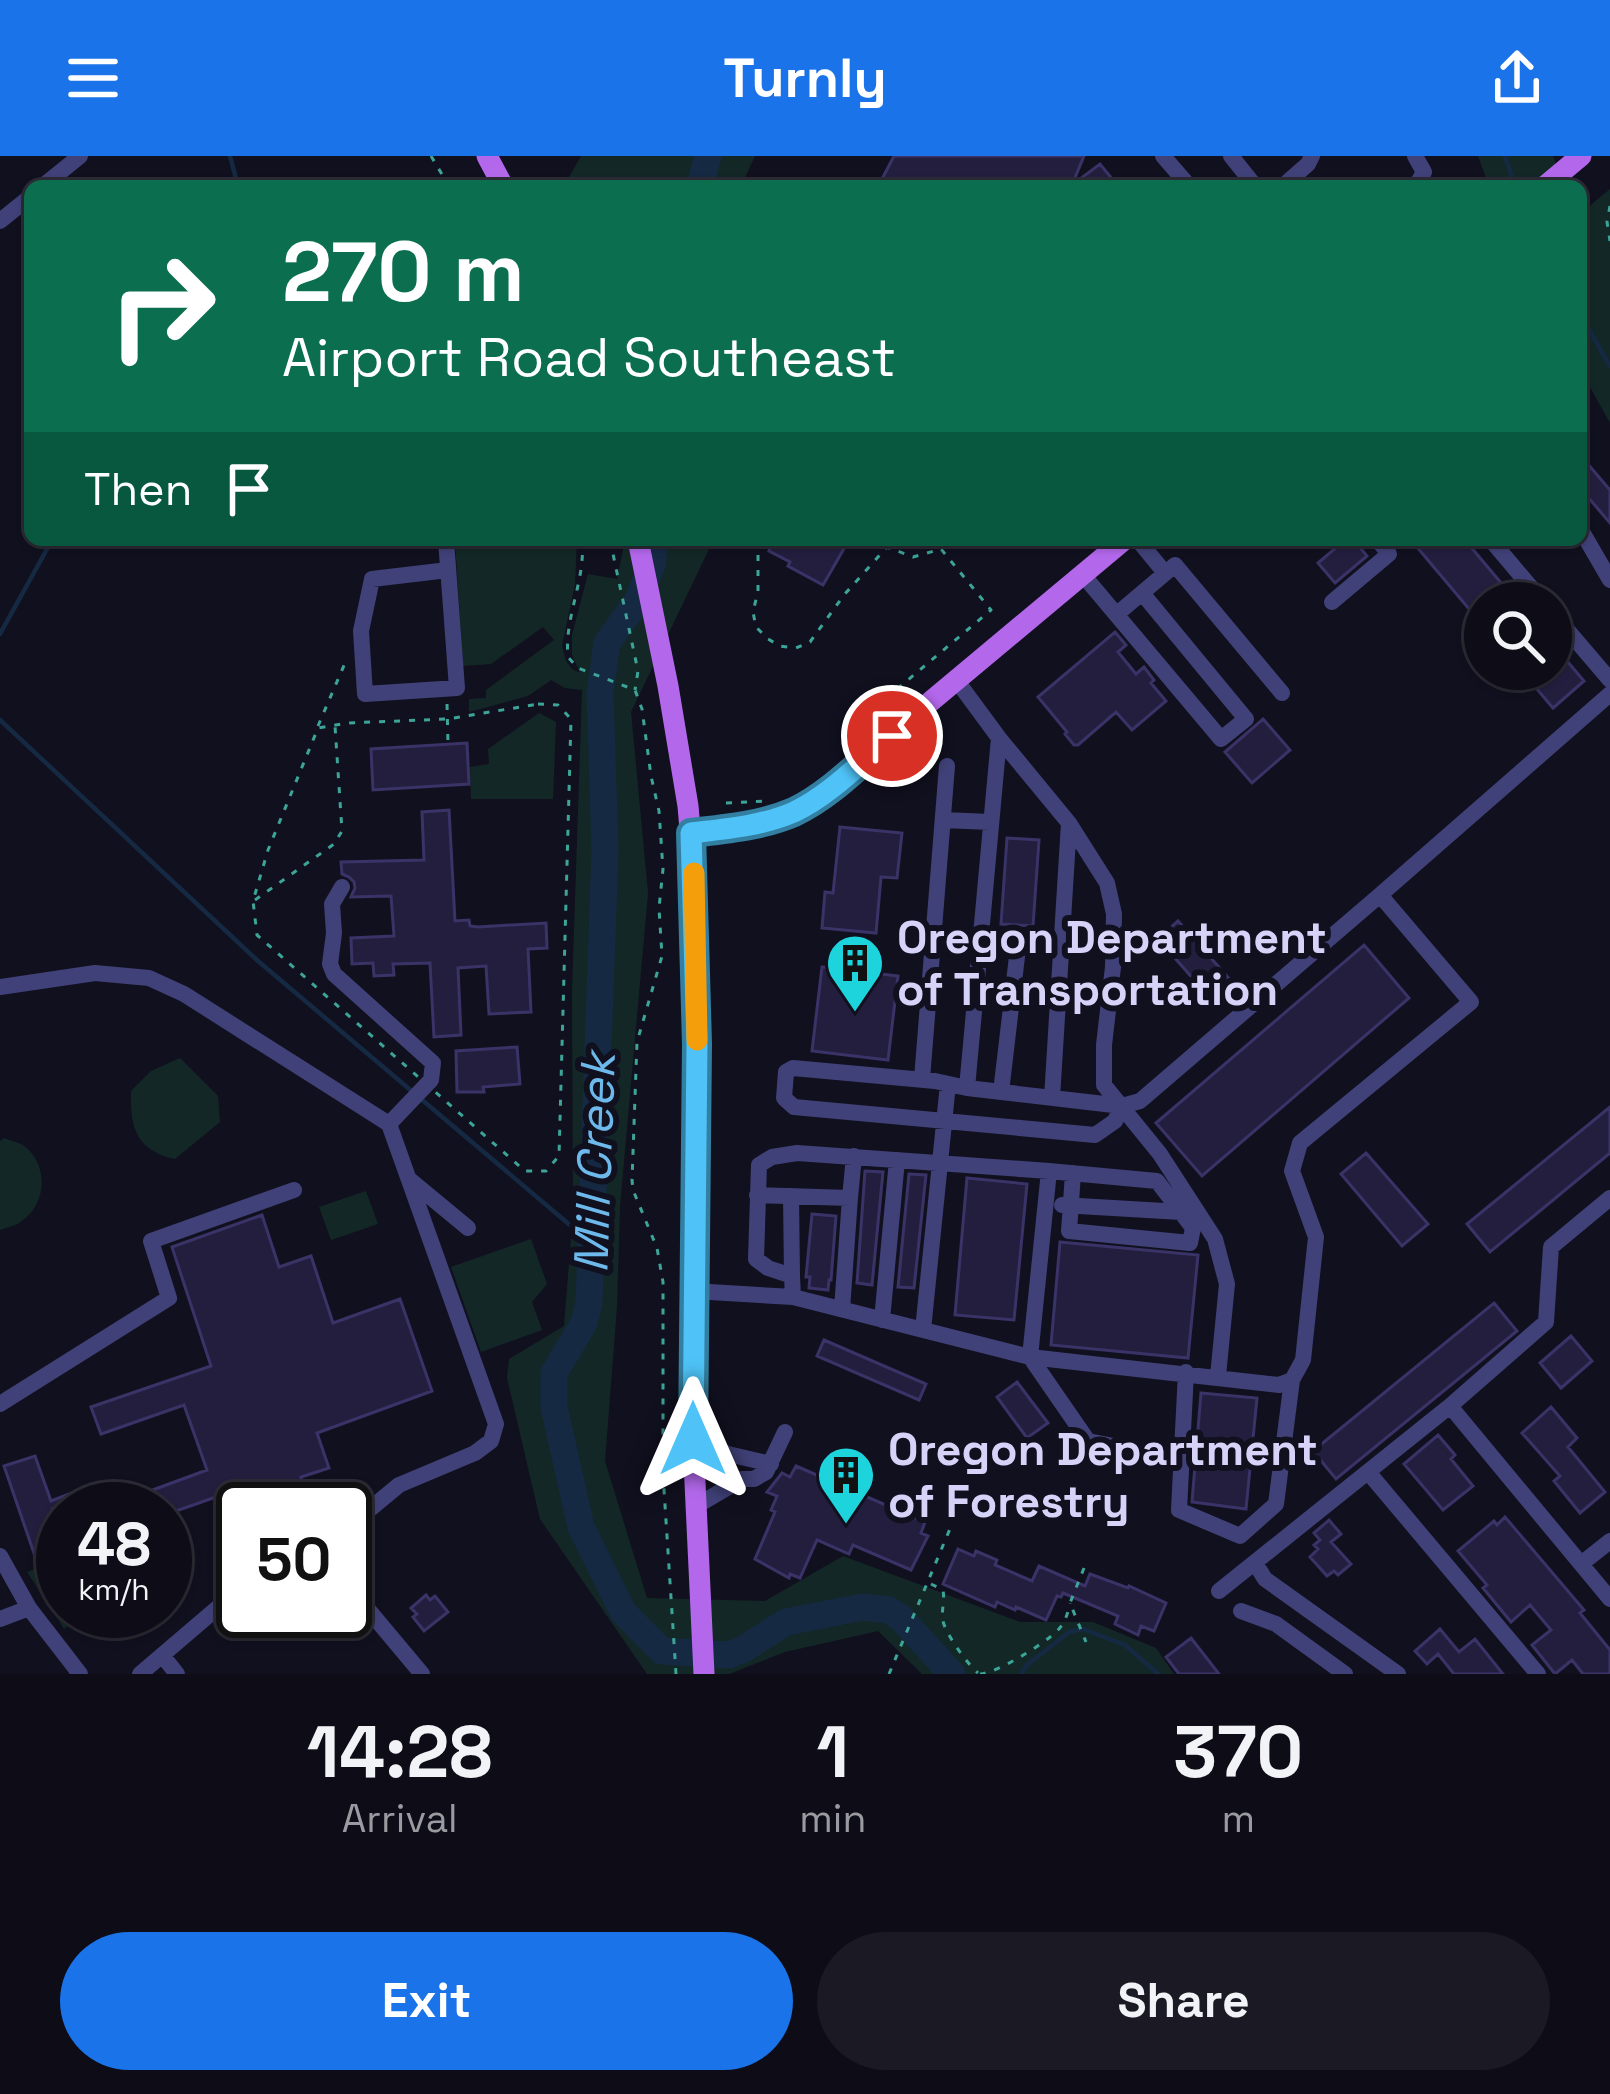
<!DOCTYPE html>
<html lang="en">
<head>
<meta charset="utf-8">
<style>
  :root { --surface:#0d0c17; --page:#1b1a24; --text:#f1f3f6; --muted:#9a9ba1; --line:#2d2c36; --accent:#1a73e8 }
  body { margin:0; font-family:"Space Grotesk",sans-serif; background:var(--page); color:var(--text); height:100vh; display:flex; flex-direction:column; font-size:45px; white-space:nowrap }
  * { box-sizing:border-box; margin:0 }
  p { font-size:39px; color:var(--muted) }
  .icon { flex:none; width:66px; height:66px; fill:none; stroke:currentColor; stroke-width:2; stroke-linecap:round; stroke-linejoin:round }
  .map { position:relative; height:1518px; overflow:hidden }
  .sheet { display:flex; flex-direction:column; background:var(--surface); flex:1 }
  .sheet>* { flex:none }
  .top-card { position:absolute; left:24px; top:24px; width:1563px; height:366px; border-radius:18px; box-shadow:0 3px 9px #0004,0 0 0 3px var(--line); background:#0b6e4f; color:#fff; overflow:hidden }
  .tools { position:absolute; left:1464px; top:426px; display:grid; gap:24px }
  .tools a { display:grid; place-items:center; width:108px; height:108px; border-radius:50%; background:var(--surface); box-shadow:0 3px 9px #0004,0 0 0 3px var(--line); font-size:60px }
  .speed { position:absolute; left:36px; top:1326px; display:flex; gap:24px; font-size:60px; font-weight:700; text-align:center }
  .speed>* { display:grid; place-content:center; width:156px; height:156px; border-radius:50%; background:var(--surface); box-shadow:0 3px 9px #0004,0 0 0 3px var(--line); line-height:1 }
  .speed small { font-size:30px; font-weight:400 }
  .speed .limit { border:6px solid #111; border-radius:18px; background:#fff; color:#111 }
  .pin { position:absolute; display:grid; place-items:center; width:102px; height:102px; color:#fff; margin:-51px; border:6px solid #fff; border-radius:50%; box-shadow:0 3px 12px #0007 }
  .me { position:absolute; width:132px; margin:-66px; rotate:0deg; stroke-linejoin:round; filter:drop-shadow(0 0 9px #0008) }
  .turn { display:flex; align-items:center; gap:42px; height:252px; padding:0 60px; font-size:54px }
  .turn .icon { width:156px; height:156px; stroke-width:2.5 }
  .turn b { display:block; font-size:84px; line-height:102px }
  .then { display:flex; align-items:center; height:114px; padding:0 60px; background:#0003; gap:24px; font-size:45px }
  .eta { display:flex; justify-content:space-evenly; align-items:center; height:204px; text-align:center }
  .eta b { font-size:72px; font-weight:700; line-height:84px }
  .primary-button { display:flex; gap:24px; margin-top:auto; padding:24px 60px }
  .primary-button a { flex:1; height:138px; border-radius:72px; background:var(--accent); color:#fff; font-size:48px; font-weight:700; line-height:138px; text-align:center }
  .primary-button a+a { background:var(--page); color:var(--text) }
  header { display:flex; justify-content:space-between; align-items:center; height:156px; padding:0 60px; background:var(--accent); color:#fff; font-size:54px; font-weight:700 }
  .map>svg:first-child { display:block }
  .green { fill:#132826 }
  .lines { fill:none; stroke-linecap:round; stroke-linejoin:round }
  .stream { stroke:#152943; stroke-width:4.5 }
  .river { stroke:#152943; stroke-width:27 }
  .building { fill:#231e3e; stroke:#3a3367; stroke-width:3 }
  .path { stroke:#3da498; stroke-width:3; stroke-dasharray:6 9; stroke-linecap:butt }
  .minor { stroke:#404178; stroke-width:16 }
  .major { stroke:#b368eb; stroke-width:21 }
  .route-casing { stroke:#337fa1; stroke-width:30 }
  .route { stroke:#4fc3f7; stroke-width:21 }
  .slow { stroke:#f59e0b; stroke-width:21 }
  .labels { text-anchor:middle; stroke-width:12; stroke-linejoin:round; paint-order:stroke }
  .poi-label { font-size:45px; font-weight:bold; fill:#d6d3f9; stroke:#11101f; text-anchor:start }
  .water-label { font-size:48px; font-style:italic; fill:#6eb9ec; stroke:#11101f }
</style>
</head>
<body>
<header><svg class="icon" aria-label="menu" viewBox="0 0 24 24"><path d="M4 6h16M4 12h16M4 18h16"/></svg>Turnly<svg class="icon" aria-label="share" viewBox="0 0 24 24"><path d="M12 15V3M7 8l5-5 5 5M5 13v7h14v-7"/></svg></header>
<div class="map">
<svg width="1610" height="1518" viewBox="0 0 1610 1518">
  <rect width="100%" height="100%" fill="#11101f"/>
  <path class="green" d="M581,0H755L741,30H564Z
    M1478,0H1553L1565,30H1489Z
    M1610,33V267L1581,215V57Z
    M455,384H577L575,428L562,490L566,505L572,513L580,517L572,499V479L588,418L617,423L625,384H710L709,393L631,556L648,737L620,1050L617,1150L605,1305L647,1442L765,1445L843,1400L1020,1466H1093L1156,1492L1174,1518H922L878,1475L785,1496L729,1518H647L540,1363L507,1222L509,1203L564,1170L573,1056L572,835L582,534L565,532L551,524L528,540L469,556V543L486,542V534L554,484L543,471L491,508L463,510Z
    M539,557L556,566L553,643H471L470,611L489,608L488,593Z
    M180,902L218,940L220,966L175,1003C136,994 130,972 131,935L151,915Z
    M4,982C9,984 20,987 23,989C50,1009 47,1050 19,1067C17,1069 2,1073 0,1074V985Z
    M366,1035L378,1068L331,1084L319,1051Z
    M531,1083L547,1128L532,1146L542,1174L481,1196L451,1111Z
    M63,1393V1455H88L64,1473L27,1416L38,1412L36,1403Z"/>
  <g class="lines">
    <path class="stream" d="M230,0L238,30
      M1505,0L1515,30
      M1581,160L1610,210
      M0,478L52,384
      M0,564L258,805L590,1086
      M1021,1518L1027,1509L1069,1476L1083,1473L1125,1489L1158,1518"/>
    <path class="river" d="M700,30L708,0
      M655,384L652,408L638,444L607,487L600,537L605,694L589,1147L584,1167L554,1217V1251L581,1371L623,1456L662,1495L729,1499L742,1494L786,1466L863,1451L889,1454L901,1462L952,1518"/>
  </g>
  <path class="building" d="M894,0H1084L1072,29L1100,8L1118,30H890L881,25Z
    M1581,300L1610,334V367L1581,333Z
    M774,384H849L823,429L788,410L790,406L769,395Z
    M1345,384H1354L1367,400L1335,427L1318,407Z
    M1411,384H1465L1518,447H1485V472Z
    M1115,476L1126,489L1118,496L1136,518L1144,511L1154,524L1151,527L1166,545L1132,574L1116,556L1078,589H1074L1065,578L1067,576L1038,541Z
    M1551,486L1584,525L1553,552L1520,513H1551Z
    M1263,563L1290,594L1252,627L1225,596Z
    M467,587L469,628L373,634L371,593Z
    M449,654L455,765L469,764L470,770L478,771L546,767L547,792L528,793L531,856L489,858L486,810L458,812L461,879L434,881L430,807L393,808L394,819L374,820L373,807L352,808L351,782L394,780L391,740L351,741L355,732L354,726L349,721L342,718L341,706L424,704L422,656Z
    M840,671L902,677L897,722L881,721L876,777L822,772L825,736L833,737Z
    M1007,682L1039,684L1033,770L1001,768Z
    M1178,765L1240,835L1220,853L1158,783Z
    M1364,789L1409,842L1202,1020L1156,967Z
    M822,811L898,820L888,904L812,895Z
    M517,891L520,928L483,931L484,936H457L456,895Z
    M1610,951V997L1490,1096L1467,1068Z
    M1366,997L1428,1068L1402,1090L1341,1018Z
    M865,1015L883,1016L872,1129L857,1127Z
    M909,1018L926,1019L914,1132L898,1131Z
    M967,1022L1027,1028L1014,1164L955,1159Z
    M812,1058L836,1060L831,1124H829L828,1134L809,1132L810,1121H806Z
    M262,1059L279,1111L311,1100L333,1167L400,1143L432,1235L317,1277L329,1312L301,1321L310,1353H239L233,1335L165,1359V1353H101L207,1314L184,1249L101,1278L91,1251L211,1210L172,1091Z
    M1060,1086L1198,1099L1188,1202L1051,1189Z
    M1494,1147L1517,1175L1336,1323L1313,1295Z
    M1571,1180L1592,1205L1561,1232L1540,1207Z
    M824,1184L926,1228L919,1244L817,1200Z
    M1017,1226L1048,1267L1027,1282L997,1241Z
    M1201,1237L1257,1242L1246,1353L1192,1346Z
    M1551,1251L1577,1282L1568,1291L1605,1336L1580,1357L1554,1325L1560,1320L1522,1277Z
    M1438,1279L1455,1299L1451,1303L1473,1330L1443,1354L1404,1308Z
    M35,1300L51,1345L82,1333L89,1353H53L63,1381V1393L36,1403L4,1310Z
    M796,1310L925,1366L921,1377L928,1380L911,1414L853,1389L849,1398L817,1384L800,1422L790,1418L789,1422L755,1403L775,1356L771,1354L777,1340L767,1336L782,1317L790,1321Z
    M1505,1361L1584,1454L1580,1457L1610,1494V1518H1583L1572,1504L1555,1518L1532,1489L1551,1474L1530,1449L1511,1466L1483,1432L1487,1429L1458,1395L1494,1365L1497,1369Z
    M1329,1364L1341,1378L1331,1386L1351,1408L1338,1419L1334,1415L1327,1420L1310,1401L1318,1393L1314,1389L1320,1384L1314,1377Z
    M958,1393L974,1400L976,1395L997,1404L995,1409L1032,1425L1039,1410L1085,1430L1090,1418L1128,1432L1129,1430L1166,1447L1154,1475L1141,1470L1138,1479L1115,1468L1118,1460L1063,1437L1061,1441L1057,1440L1046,1464L1016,1451L1015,1454L997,1446L995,1451L943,1428Z
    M426,1439L430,1444L435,1440L448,1456L424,1475L413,1461L417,1458L411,1452Z
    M1440,1473L1459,1496L1475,1483L1503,1518H1454L1438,1498L1427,1508L1415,1495Z
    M1191,1482L1219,1518H1179L1166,1501Z"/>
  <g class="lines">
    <path class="path" d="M431,0L449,30
      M1610,50L1607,66L1610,85
      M582,384C586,424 564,461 568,501L578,512L635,534L642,553L651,620L659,655L663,713L659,752L662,800L637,886L632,1024L633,1034L657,1092L663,1126V1319L676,1518
      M610,384L638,515L635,534
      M758,384V435L753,456L756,471L768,483L780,490L796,492L810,486L844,439L887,391L913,401L941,393L991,454L890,539L879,563
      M447,548L448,588
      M538,548L558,549L571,563L559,1000L546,1015H525L257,779L253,745L268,694L318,572L348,567L448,563Z
      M318,570L345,507
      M726,647L766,645
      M255,744L334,688L342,675L335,570
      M1084,1412L1070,1447L1086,1486
      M931,1428L943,1434C945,1445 941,1454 943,1465C945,1477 968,1509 978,1517
      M889,1518L960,1349
      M980,1518C997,1517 1046,1487 1058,1474C1065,1467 1068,1457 1070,1447"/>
    <path class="minor" d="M1163,0L1189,30
      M1231,0L1255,30
      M1415,0L1424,16L1416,30
      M43,30L80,0
      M1283,30L1308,8L1312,0
      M0,65L30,41
      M1581,374L1610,424
      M446,384L457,532L365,538L361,475L372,423L448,414
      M1138,384L1165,417
      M1491,384L1544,447
      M1083,419L1221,583L1246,563L1142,437
      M1332,446L1389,398L1381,388L1386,384
      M1551,455L1610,524
      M1117,458L1175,409L1282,537
      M957,525L999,582L1069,667L1107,727L1114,758L1113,811L1104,889V929L1160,998L1215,1083L1227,1128L1218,1220
      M999,582L967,932L1122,950L1140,945L1380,739
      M943,664L990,666
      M342,731L332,748L334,777L330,808L334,818L433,907L431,924L389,968
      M981,786L1018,792L1001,936
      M0,831L95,817L149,822L184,838L389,968L496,1268L491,1285L475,1297L399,1329L358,1363L345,1370
      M922,923L947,610
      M967,932L935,925L793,912L786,916L784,942L794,951L1095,979L1115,965L1122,950
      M1052,942L1069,667
      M1049,1015L1157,1025L1193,1072L1190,1087L1069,1075L1073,1017
      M410,1024L468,1072
      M757,1039L850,1042L854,1000
      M791,1040L792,1120
      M1062,1049L1181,1056
      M693,1135L793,1141L1030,1201L1279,1229L1292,1224L1303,1204L1316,1081L1292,1015L1300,987L1471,846L1380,739L1610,538
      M793,1141L792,1120L768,1112L756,1103L759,1009L772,1001L797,997L1049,1015L1030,1201L1088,1285L1181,1303
      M842,1153L850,1042
      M882,1164L897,1004
      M923,1174L948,928
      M1186,1216L1179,1354L1240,1380L1276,1348L1292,1224
      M0,1248L169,1142L151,1085L294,1034
      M1450,1250L1610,1443
      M693,1284L728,1298L771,1308
      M1368,1316L1538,1518
      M696,1350L742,1323H754L766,1316L785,1276
      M0,1400L29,1452L80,1518
      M345,1400L353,1416L355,1438L422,1518
      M1255,1407L1265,1423L1398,1518
      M1581,1408L1610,1385
      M1219,1435L1450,1250L1546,1166L1551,1091L1610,1042
      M1241,1455L1276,1468L1345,1518
      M0,1463L29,1452
      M162,1499L177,1518
      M140,1518L243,1430"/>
    <path class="major" d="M487,0L503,30
      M1545,30L1581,0
      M638,384L668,530L688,650L695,731L697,888L693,1284L704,1518
      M691,677L765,666L808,648L1124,384"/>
  </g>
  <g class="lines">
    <defs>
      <path id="route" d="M693,1283L697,888L691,677C725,673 762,670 794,656C830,639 861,606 892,580"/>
    </defs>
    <use href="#route" class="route-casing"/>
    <use href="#route" class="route"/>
    <path class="slow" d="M694,717L697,884"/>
  </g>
  <defs>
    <symbol id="building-pin" viewBox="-11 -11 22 30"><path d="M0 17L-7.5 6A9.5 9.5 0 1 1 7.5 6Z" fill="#1dd3dc" stroke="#11101f"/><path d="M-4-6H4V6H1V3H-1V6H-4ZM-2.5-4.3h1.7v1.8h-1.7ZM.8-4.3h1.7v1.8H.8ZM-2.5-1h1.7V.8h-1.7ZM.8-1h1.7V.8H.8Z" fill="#111"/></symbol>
  </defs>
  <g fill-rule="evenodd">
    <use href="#building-pin" x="822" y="774" width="66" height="90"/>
    <use href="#building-pin" x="813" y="1286" width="66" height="90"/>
  </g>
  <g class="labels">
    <g class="poi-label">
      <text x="897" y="797">Oregon Department<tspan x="897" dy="52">of Transportation</tspan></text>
      <text x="888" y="1309">Oregon Department<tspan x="888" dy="52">of Forestry</tspan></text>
    </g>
    <g class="water-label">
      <text transform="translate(594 1007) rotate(-88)" y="17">Mill Creek</text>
    </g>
  </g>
</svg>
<div class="tools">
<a><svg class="icon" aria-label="search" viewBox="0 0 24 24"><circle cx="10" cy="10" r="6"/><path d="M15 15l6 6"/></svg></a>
</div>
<div class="speed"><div>48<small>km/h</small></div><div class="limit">50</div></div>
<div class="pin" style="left:892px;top:580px;background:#d93025"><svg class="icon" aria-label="arrive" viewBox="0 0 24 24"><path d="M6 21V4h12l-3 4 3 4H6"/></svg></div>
<svg class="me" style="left:693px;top:1283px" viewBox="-20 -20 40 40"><path d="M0-17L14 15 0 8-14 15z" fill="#4fc3f7" stroke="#fff" stroke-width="4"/></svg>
<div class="top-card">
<div class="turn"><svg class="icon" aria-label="right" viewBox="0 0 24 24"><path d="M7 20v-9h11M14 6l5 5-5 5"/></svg><div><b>270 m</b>Airport Road Southeast</div></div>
<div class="then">Then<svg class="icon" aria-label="arrive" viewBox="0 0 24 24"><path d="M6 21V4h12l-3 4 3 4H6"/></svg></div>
</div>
</div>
<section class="sheet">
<div class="eta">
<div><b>14:28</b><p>Arrival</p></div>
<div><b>1</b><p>min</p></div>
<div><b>370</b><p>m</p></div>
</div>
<div class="primary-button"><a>Exit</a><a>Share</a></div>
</section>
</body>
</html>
